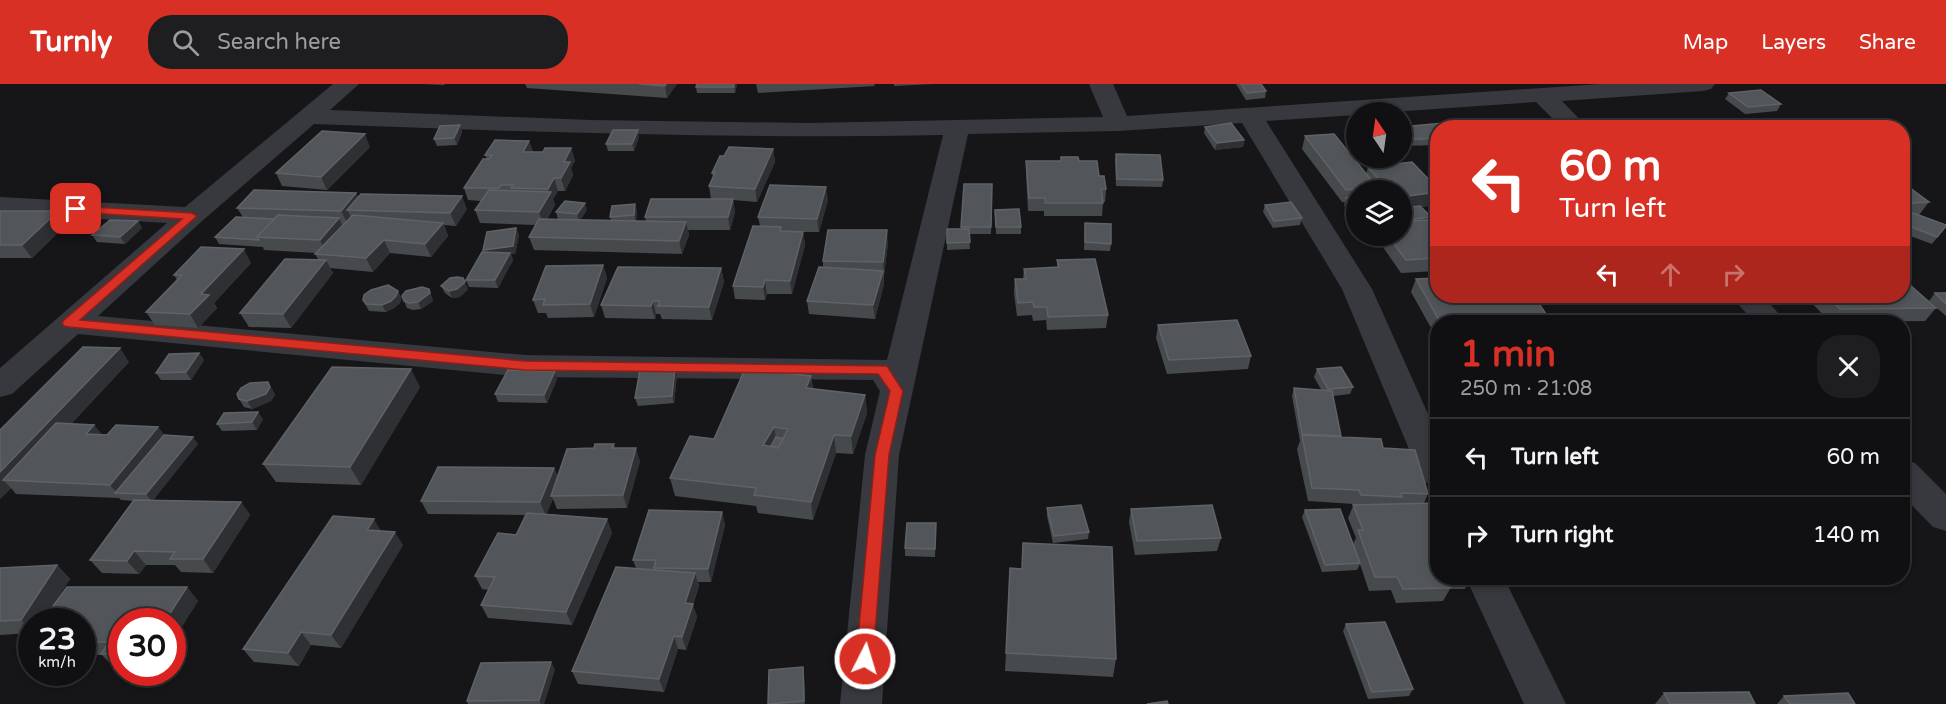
<!DOCTYPE html>
<html lang="en">
<head>
<meta charset="utf-8">
<style>
  :root { --surface:#101012; --page:#1e1e20; --text:#f1f3f6; --muted:#9c9d9f; --line:#303032; --accent:#d93025 }
  body { margin:0; font-family:"Varela Round",sans-serif; background:var(--page); color:var(--text); height:100vh; display:flex; flex-direction:column; font-size:22px; white-space:nowrap }
  * { box-sizing:border-box; margin:0 }
  p { font-size:20px; color:var(--muted) }
  .icon { flex:none; width:33px; height:33px; fill:none; stroke:currentColor; stroke-width:2; stroke-linecap:round; stroke-linejoin:round }
  .map { position:relative; flex:1; overflow:hidden }
  .sheet { position:absolute; left:1430px; top:231px; width:480px; height:270px; display:flex; flex-direction:column; background:var(--surface); border-radius:24px; box-shadow:0 3px 9px #0003,0 0 0 2px var(--line) }
  .sheet>* { flex:none }
  .top-card { position:absolute; left:1430px; top:36px; width:480px; height:183px; border-radius:24px; box-shadow:0 3px 9px #0003,0 0 0 2px var(--line); background:#d93025; color:#fff; overflow:hidden }
  .needle { width:39px; rotate:347deg }
  .fabs { position:absolute; left:1346px; top:18px; display:grid; gap:12px }
  .fabs a { display:grid; place-items:center; width:66px; height:66px; border-radius:50%; background:var(--surface); box-shadow:0 3px 9px #0003,0 0 0 2px var(--line); font-size:30px }
  .speed { position:absolute; left:18px; top:524px; display:flex; gap:12px; font-size:30px; font-weight:700; text-align:center }
  .speed>* { display:grid; place-content:center; width:78px; height:78px; border-radius:50%; background:var(--surface); box-shadow:0 3px 9px #0003,0 0 0 2px var(--line); line-height:1 }
  .speed small { font-size:15px; font-weight:400 }
  .speed .limit { border:9px solid #d22; background:#fff; color:#111 }
  .pin { position:absolute; display:grid; place-items:center; width:51px; height:51px; color:#fff; margin:-26px; border-radius:12px; box-shadow:0 3px 9px #0006 }
  .me { position:absolute; width:66px; margin:-33px; rotate:5deg; stroke-linejoin:round; filter:drop-shadow(0 0 4px #0008) }
  .turn { display:flex; align-items:center; gap:21px; height:126px; padding:0 30px; font-size:27px }
  .turn .icon { width:78px; height:78px; stroke-width:2.5 }
  .turn b { display:block; font-size:42px; line-height:51px }
  .lanes { display:flex; align-items:center; height:57px; padding:0 30px; background:#0003; justify-content:center; gap:30px; direction:ltr }
  .lanes .off { opacity:.35 }
  .round { display:grid; place-items:center; flex:none; width:63px; height:63px; border-radius:24px; background:var(--page) }
  .overview { display:flex; align-items:center; justify-content:space-between; height:102px; padding:0 30px }
  h1 { font-size:36px; font-weight:700; line-height:45px; color:var(--accent) }
  ul { padding:0; list-style:none }
  li { display:flex; align-items:center; gap:18px; height:78px; padding:0 30px; border-top:2px solid var(--line) }
  li div { flex:1 }
  li b { display:block; font-size:22px }
  li em { font-style:normal }
  header { display:flex; align-items:center; gap:36px; box-sizing:border-box; height:84px; padding:0 30px; background:var(--accent); color:#fff }
  header strong { font-size:28px }
  nav { display:flex; gap:33px; margin-inline-start:auto; font-size:21px }
  .search { width:420px; height:54px; background:var(--page); display:flex; align-items:center; gap:15px; box-sizing:border-box; padding:0 21px; border-radius:24px; color:var(--muted); font-size:22px }
  .map>svg:first-child { display:block }
  .lines { fill:none; stroke-linecap:round; stroke-linejoin:round }
  .minor { fill:#37393e; fill-rule:evenodd }
  .wall { fill:#474a4d }
  .shaded-wall { fill:#2f3033 }
  .building { fill:#525559; stroke:#5f6368; stroke-width:1.5; fill-rule:evenodd }
  .route { fill:#d93025; stroke:#8d1f18; stroke-width:1.5 }
</style>
</head>
<body>
<header>
<strong>Turnly</strong>
<div class="search"><svg class="icon" aria-label="search" viewBox="0 0 24 24"><circle cx="10" cy="10" r="6"/><path d="M15 15l6 6"/></svg>Search here</div>
<nav><a>Map</a><a>Layers</a><a>Share</a></nav>
</header>
<div class="map">
<svg width="1946" height="620" viewBox="0 0 1946 620">
  <rect width="100%" height="100%" fill="#161618"/>
  <g class="lines">
    <path class="minor" d="M333,0H359L330,26L591,36L808,39L1103,33L1089,0H1113L1127,32L1600,0H1715L1711,5L1703,7L1562,17L1588,44H1562L1536,18L1391,28H1356V31L1266,37L1372,205L1437,350V402L1424,398L1419,389L1342,205L1242,39L1118,47L968,50L899,371L882,620H840L865,371L880,307L873,296L525,293L78,250L12,310L0,313V284L167,139L0,129V113L185,123ZM314,40C524,48 733,55 943,51L887,276L525,271L98,232L201,138Z
      M1731,212H1763L1786,238H1754Z
      M1902,375L1915,379L1946,410V447L1933,443L1902,411Z
      M1466,494H1504L1566,620H1524Z"/>
  </g>
  <path class="wall" d="M422,0H445L444,1Z
    M525,0H677L667,14L527,4Z
    M697,0H737L735,9H697L696,3Z
    M756,0H874L875,2L758,9Z
    M894,0H933L894,2Z
    M1236,0H1261L1266,7L1265,14L1246,16Z
    M1729,9L1781,20L1777,27L1745,30L1725,15Z
    M460,41L462,48L457,61L437,62L434,55Z
    M1205,43L1244,56L1243,63L1215,66L1204,49Z
    M1401,43L1437,44V61L1401,62Z
    M1305,52L1366,90L1368,83L1437,104V117L1436,121L1421,123L1431,133L1430,135H1437V187L1401,189L1376,153V152H1401V106H1356V135L1344,121L1345,118H1342L1302,65Z
    M639,53L634,67H608L606,60Z
    M529,57L533,68H543L571,64L575,77L571,84L573,91L565,107H558L553,115L555,121L547,135H558L556,128L587,126L580,136H611L610,133L637,127L636,137H646L645,133L711,115L709,102L713,94L712,89L724,72L773,65L775,78L757,118L733,116L735,128L730,146H688L689,151L682,170L534,166L529,153L536,141L480,139L475,126L481,117L468,116L464,104L487,75L485,71Z
    M370,63L327,106L282,102L276,89Z
    M1116,70L1163,96L1162,103L1116,102L1115,77Z
    M1026,77H1079L1099,92L1106,105L1105,118H1103L1102,132H1044V127H1028L1026,90Z
    M1902,98L1929,118L1919,131L1946,142L1932,160L1902,149V143L1911,131L1902,132Z
    M964,100H992L991,150H969L970,165L947,166V145H961Z
    M356,109L358,113L467,125L456,142L444,141L448,152L431,173L390,169L373,188L330,184L333,189L291,244L249,243L240,229L318,175L315,170L316,169L264,166L263,163L219,160L215,153L243,133L237,124Z
    M828,116L819,148H803L805,161L792,210H767L765,216L735,215L733,202L760,142L758,133Z
    M1265,121L1302,134L1300,141L1273,144L1263,128Z
    M995,126L1021,143V150H996Z
    M0,127H58L67,140L32,174H0Z
    M138,137L142,144L125,160L97,158L92,151Z
    M1085,139L1111,160L1110,167L1084,166Z
    M516,144L519,151L515,170H511L513,176L498,204L469,203L466,196L484,168L483,166Z
    M888,159L884,191V200L875,235L809,230L807,217L823,183V177Z
    M1057,176L1108,231L1106,244L1047,246L1046,236L1033,237L1032,231L1017,232L1014,209L1015,195H1023L1024,185L1057,183Z
    M251,179L214,219L217,224L198,244L155,241L146,228L177,196L174,191Z
    M603,181L607,194L594,233L548,234L546,229H538L533,216Z
    M721,184L724,198L712,236L662,235L660,230H656L655,235L605,234L601,221Z
    M1436,190L1437,212L1548,233L1546,238H1437V251H1435L1411,208L1416,195L1435,194Z
    M441,202L468,205L460,213L452,214L445,209Z
    M429,205L433,217L421,225L413,226L407,224L402,212Z
    M398,207L401,214L400,219L394,224L386,228L369,227L363,216Z
    M1935,209H1946V232L1929,217Z
    M1807,212H1902L1936,224L1925,237L1830,238L1806,213Z
    M1158,241L1251,272L1248,285L1167,290L1156,254Z
    M199,269L204,276L191,296H161L156,289Z
    M129,278L71,340L94,341L102,351H107L158,343L164,351L198,360L152,417L241,418L250,431L213,489L181,488L175,481H146L139,490L102,489L90,476L134,417L121,416L119,414L16,410L11,404L0,415V346Z
    M1317,285L1353,303L1350,310L1333,312L1341,353L1383,364L1428,410L1424,419L1437,494H1470L1465,505H1450L1443,517L1396,519L1391,506L1369,507L1360,480L1357,486L1322,488L1302,433L1305,426L1353,460L1356,454L1348,434L1354,420L1308,417L1297,365L1300,357L1292,312L1294,304L1322,307L1314,293Z
    M677,291L674,319L638,322L635,314Z
    M811,292L813,305L865,311L867,329L853,370L836,369L813,436L758,429L756,422L675,412L670,394L714,355Z
    M557,295L547,319L498,318L495,310Z
    M420,303L361,401L276,398L263,380Z
    M272,305L275,311L271,317L252,325L244,323L239,315Z
    M263,335L257,346L222,347L217,340Z
    M614,360L615,364L640,377L627,424L557,425L553,415L546,430L607,435L612,449L572,541L488,534L481,521L488,506L482,505L475,492L516,451L525,431L428,430L421,417L554,384L558,393L594,364Z
    M1047,424L1089,448L1088,455L1053,459L1047,432Z
    M1131,425L1221,454L1217,467L1135,471L1129,438Z
    M722,428L725,441L711,498H698L699,502L693,521L697,533L686,566L678,565L664,608L578,600L572,587L636,484L633,476Z
    M936,439L935,473L905,472V464Z
    M381,447L403,461L341,564L311,561L299,582L254,578L243,565Z
    M57,481L70,495L44,534L187,503L198,517L172,558V537H122V583H114L102,571H82V537H32V549L0,551V484Z
    M1346,540L1413,605L1409,612L1368,615L1343,547Z
    M32,551V581L18,569Z
    M1006,569L1116,575L1113,593L1005,587Z
    M803,583L804,590L805,620H768Z
    M555,585L544,620H468L467,617Z
    M1664,609L1755,620H1655Z
    M1784,612L1855,620H1777Z"/>
  <path class="shaded-wall" d="M666,0H677L667,14L665,2Z
    M734,0H737L735,9L734,3Z
    M460,41L462,48L457,61L454,54Z
    M638,46L639,53L634,67L632,60Z
    M365,50L370,63L327,106L321,93Z
    M1244,56L1243,63L1215,66L1217,59Z
    M529,57L533,70L523,68Z
    M571,64L575,77L571,84L573,91L565,107L561,94L564,78Z
    M773,65L775,78L757,118L755,105Z
    M554,94L558,107L553,115L555,121L543,141L539,128L550,110L548,105Z
    M826,103L828,116L819,148L817,135Z
    M1437,108V117L1436,121L1401,125V113Z
    M356,109L362,122L347,126L352,135L348,140L341,127Z
    M462,112L467,125L456,142L450,129Z
    M733,115L735,128L730,146L728,133Z
    M585,119L587,126L579,137L577,130Z
    M635,120L637,127L636,138L634,131Z
    M58,127L67,140L32,174L22,161Z
    M1431,133L1428,140H1401L1402,137Z
    M339,134L345,147L326,169L320,156Z
    M138,137L142,144L125,160L120,153Z
    M686,138L689,151L682,170L679,157Z
    M443,139L448,152L431,173L425,160Z
    M516,144L519,151L515,170H511L513,176L498,204L483,166Z
    M887,146L888,159L884,191L883,178Z
    M803,148L805,161L792,210L790,197Z
    M384,156L390,169L373,188L366,174Z
    M244,165L251,179L214,219L217,224L198,244L190,230L201,210Z
    M326,176L333,189L291,244L283,230Z
    M603,181L607,194L594,233L590,220Z
    M721,184L724,198L712,236L709,223Z
    M883,187L884,200L875,235L873,221Z
    M765,196L767,210L765,216L763,203Z
    M465,198L468,205L460,213L452,214L449,207Z
    M429,205L433,217L421,225L418,218Z
    M398,207L401,214L400,219L394,224L386,228L382,221Z
    M653,217L656,230L655,235L651,222Z
    M120,264L129,278L17,397L3,396L11,404L0,415V388Z
    M199,269L204,276L191,296L186,288Z
    M675,284L677,291L674,319L672,312Z
    M411,285L420,303L361,401L350,383Z
    M555,287L557,295L547,319L544,311Z
    M811,292L813,310L806,304Z
    M268,298L275,311L271,317L252,325L247,317Z
    M865,311L867,329L853,370L851,352Z
    M258,328L263,335L257,346L252,338Z
    M94,341L105,354L86,350Z
    M158,343L168,357L117,409L110,401Z
    M774,343L777,361L770,373L763,361Z
    M834,351L836,369L813,436L811,418Z
    M193,353L198,360L152,418L146,410Z
    M636,364L640,377L627,424L623,411Z
    M554,384L559,398L551,412L553,415L546,432L540,418Z
    M241,418L250,431L213,489L203,475Z
    M722,428L725,441L711,498L708,485Z
    M374,435L382,449L367,446Z
    M607,435L612,449L572,541L566,528Z
    M395,448L403,461L341,564L331,551Z
    M134,467L146,481L139,490L127,477Z
    M57,481L70,495L43,537H32V546L21,536Z
    M695,489L699,502L693,521L697,533L686,566L682,553L685,519Z
    M187,503L198,517L172,558V537H165Z
    M301,548L311,561L299,582L288,569Z
    M674,552L678,565L664,608L659,595Z
    M551,578L555,585L544,620H541L539,616Z
    M803,583L804,590L805,620L804,617Z"/>
  <path class="building" d="M639,0H666L665,2Z
    M697,0H734V3H696Z
    M1241,0H1261L1266,7L1247,9Z
    M1761,6L1781,20L1748,23L1729,9Z
    M1231,39L1244,56L1217,59L1205,43Z
    M1444,39L1448,44H1437V54L1401,56V43Z
    M460,41L454,54L434,55L440,42Z
    M613,46H638L632,60H606Z
    M322,47L365,50L321,93L276,89Z
    M1334,50L1376,102L1346,106L1305,52Z
    M495,56L529,57L523,68H543L545,64H571L564,78H570L561,94H554L548,105L511,104L513,101H501L499,104H464L483,75H489L492,71H485Z
    M729,63L773,65L755,105L709,102L715,89H712L720,72H724Z
    M1116,70L1160,71L1163,96L1117,95Z
    M1061,73H1078L1079,77H1097L1099,92H1104L1106,105H1101L1103,119H1045V114H1029L1026,77H1061Z
    M1412,78L1437,104V108L1401,113V106H1388L1368,83Z
    M1902,98L1929,118L1902,120Z
    M964,100H992L991,143H961Z
    M770,101L826,103L817,135L758,133Z
    M254,106L356,109L341,127L237,124Z
    M489,106L551,108L539,128L475,126Z
    M361,110L462,112L450,129L347,126Z
    M1356,112V125L1346,114Z
    M651,115H733L728,133H645Z
    M565,117L585,119L577,130L556,128Z
    M1291,118L1302,134L1274,137L1265,121Z
    M635,120L634,131L610,133L612,122Z
    M1420,122L1431,133L1402,137L1401,135V124Z
    M1019,125L1021,143H996L995,126Z
    M0,127H58L22,161H0Z
    M1913,129L1946,141V142L1937,153L1904,140Z
    M278,131L339,134L320,156L257,153Z
    M353,131L443,139L425,160L384,156L366,174L315,170Z
    M236,133L274,135L257,153L259,156L215,153Z
    M539,135L686,138L679,157L529,153Z
    M1437,135V174L1406,176L1388,152H1401V138Z
    M110,136L138,137L120,153L92,151Z
    M1085,139L1111,140V160L1085,158Z
    M753,142L781,143L780,147L803,148L790,197L765,196L763,203L733,202Z
    M516,144L513,162L483,166L487,148Z
    M947,145H969L970,158L947,159Z
    M828,146H887L883,178L823,177Z
    M201,163L244,165L201,210L209,211L190,230L146,228L182,191H174Z
    M482,168L510,169L495,196H466Z
    M285,175L326,176L283,230L240,229Z
    M1095,175L1108,231L1048,233L1047,223H1034L1033,218L1018,219L1015,195H1026L1024,185L1059,183L1057,176Z
    M603,181L590,220L543,221L545,215L533,216L546,182Z
    M618,183L721,184L709,223L658,222L660,217H653L651,222L601,221Z
    M819,183L883,187L873,221L807,217Z
    M457,193L463,194L465,198L457,205L449,207L441,202L450,194Z
    M1437,194V212H1534L1548,233L1440,238L1416,195Z
    M1902,194L1936,224L1840,225L1827,212H1902Z
    M388,201L398,207L396,212L391,217L382,221L366,220L363,216L364,211L371,206Z
    M422,203L429,205L430,209L418,218L409,219L404,217L402,212L406,207Z
    M1935,209H1946V220Z
    M1721,233L1725,238H1617L1615,235Z
    M1237,236L1251,272L1169,276L1158,241Z
    M83,263L120,264L0,388V346Z
    M199,269L186,288L156,289L169,270Z
    M332,283L411,285L350,383L263,380Z
    M1341,283L1353,303L1328,305L1317,285Z
    M675,284L672,312L635,314L640,286Z
    M745,285L811,292L806,304L865,311L851,352L834,351L811,418L754,411L756,404L670,394L690,352L714,355ZM774,343L788,345L778,364L763,361Z
    M508,286L555,287L544,311L495,310Z
    M268,298L270,303L266,310L247,317L239,315L237,310L241,304L250,299Z
    M1294,304L1332,307L1341,352L1302,350Z
    M258,328L252,338L217,340L224,329Z
    M56,339L94,341L86,350L107,351L116,341L158,343L110,401L3,396Z
    M164,351L193,353L146,410L115,409Z
    M1302,351L1381,355L1383,364L1415,366L1428,410L1401,409L1402,413L1361,411L1359,406L1312,404Z
    M776,353L783,355L778,364L771,362Z
    M595,360H614L612,364H636L623,411L551,412L567,365L594,364Z
    M438,383L554,384L540,418L421,417Z
    M134,416L241,418L203,475H170L175,468L134,467L127,477L90,476Z
    M1437,419V494H1446L1450,504L1403,505L1397,493H1375L1358,446H1363L1353,421Z
    M1081,421L1089,448L1054,452L1047,424Z
    M1212,421L1221,454L1137,457L1131,425Z
    M1340,425L1360,479L1325,481L1305,426Z
    M649,426L722,428L708,485L654,484L656,476H633Z
    M527,429L607,435L566,528L481,521L495,493L475,492L498,449L516,451Z
    M333,432L374,435L367,446L395,448L331,551L301,548L288,569L243,565Z
    M907,439H936L935,465L905,464Z
    M1023,459L1112,463L1116,575L1006,569L1010,484L1022,485Z
    M57,481L21,536L0,537V484Z
    M616,483L695,489L685,519L693,520L682,553L674,552L659,595L572,587Z
    M67,503H187L165,537H122V570H101L109,558H82V537H42Z
    M1385,538L1413,605L1372,608L1346,540Z
    M32,551V569H18Z
    M551,578L539,616L467,617L481,579Z
    M803,583L804,617L768,620L769,586Z
    M1749,608L1755,620H1670L1664,609Z
    M1848,609L1855,620H1790L1784,612Z
    M1167,617L1168,620H1147Z"/>
  <path class="route" d="M76,122L192,129L197,132L80,236L525,277L887,282L903,307L889,371L873,575L871,580L865,582L859,580L856,575L875,371L890,307L878,290L525,286L69,243L64,242L62,239L64,236L182,135L72,128V123Z"/>
</svg>
<div class="fabs">
<a><svg class="needle" viewBox="-14 -14 28 28"><path d="M0-13l5 13h-10z" fill="#e53935"/><path d="M0 13l5-13h-10z" fill="#9c9d9f"/></svg></a>
<a><svg class="icon" aria-label="layers" viewBox="0 0 24 24"><path d="M12 4l9 5-9 5-9-5zM3 14l9 5 9-5"/></svg></a>
</div>
<div class="speed"><div>23<small>km/h</small></div><div class="limit">30</div></div>
<div class="pin" style="left:76px;top:125px;background:#d93025"><svg class="icon" aria-label="arrive" viewBox="0 0 24 24"><path d="M6 21V4h12l-3 4 3 4H6"/></svg></div>
<svg class="me" style="left:865px;top:575px" viewBox="-20 -20 40 40"><circle r="17" fill="#d93025" stroke="#fff" stroke-width="3"/><path d="M0-11L8 9 0 5-8 9z" fill="#fff"/></svg>
<div class="top-card">
<div class="turn"><svg class="icon" aria-label="left" viewBox="0 0 24 24"><path d="M17 20v-9H6M10 6l-5 5 5 5"/></svg><div><b>60 m</b>Turn left</div></div>
<div class="lanes"><svg class="icon" aria-label="left" viewBox="0 0 24 24"><path d="M17 20v-9H6M10 6l-5 5 5 5"/></svg><svg class="icon off" aria-label="ahead" viewBox="0 0 24 24"><path d="M12 20V5M6 11l6-6 6 6"/></svg><svg class="icon off" aria-label="right" viewBox="0 0 24 24"><path d="M7 20v-9h11M14 6l5 5-5 5"/></svg></div>
</div>
<section class="sheet">
<div class="overview"><div><h1>1 min</h1><p>250 m · 21:08</p></div><a class="round"><svg class="icon" aria-label="close" viewBox="0 0 24 24"><path d="M6 6l12 12M18 6L6 18"/></svg></a></div>
<ul>
<li><svg class="icon" aria-label="left" viewBox="0 0 24 24"><path d="M17 20v-9H6M10 6l-5 5 5 5"/></svg><div><b>Turn left</b></div><em>60 m</em></li>
<li><svg class="icon" aria-label="right" viewBox="0 0 24 24"><path d="M7 20v-9h11M14 6l5 5-5 5"/></svg><div><b>Turn right</b></div><em>140 m</em></li>
</ul>
</section>
</div>
</body>
</html>
